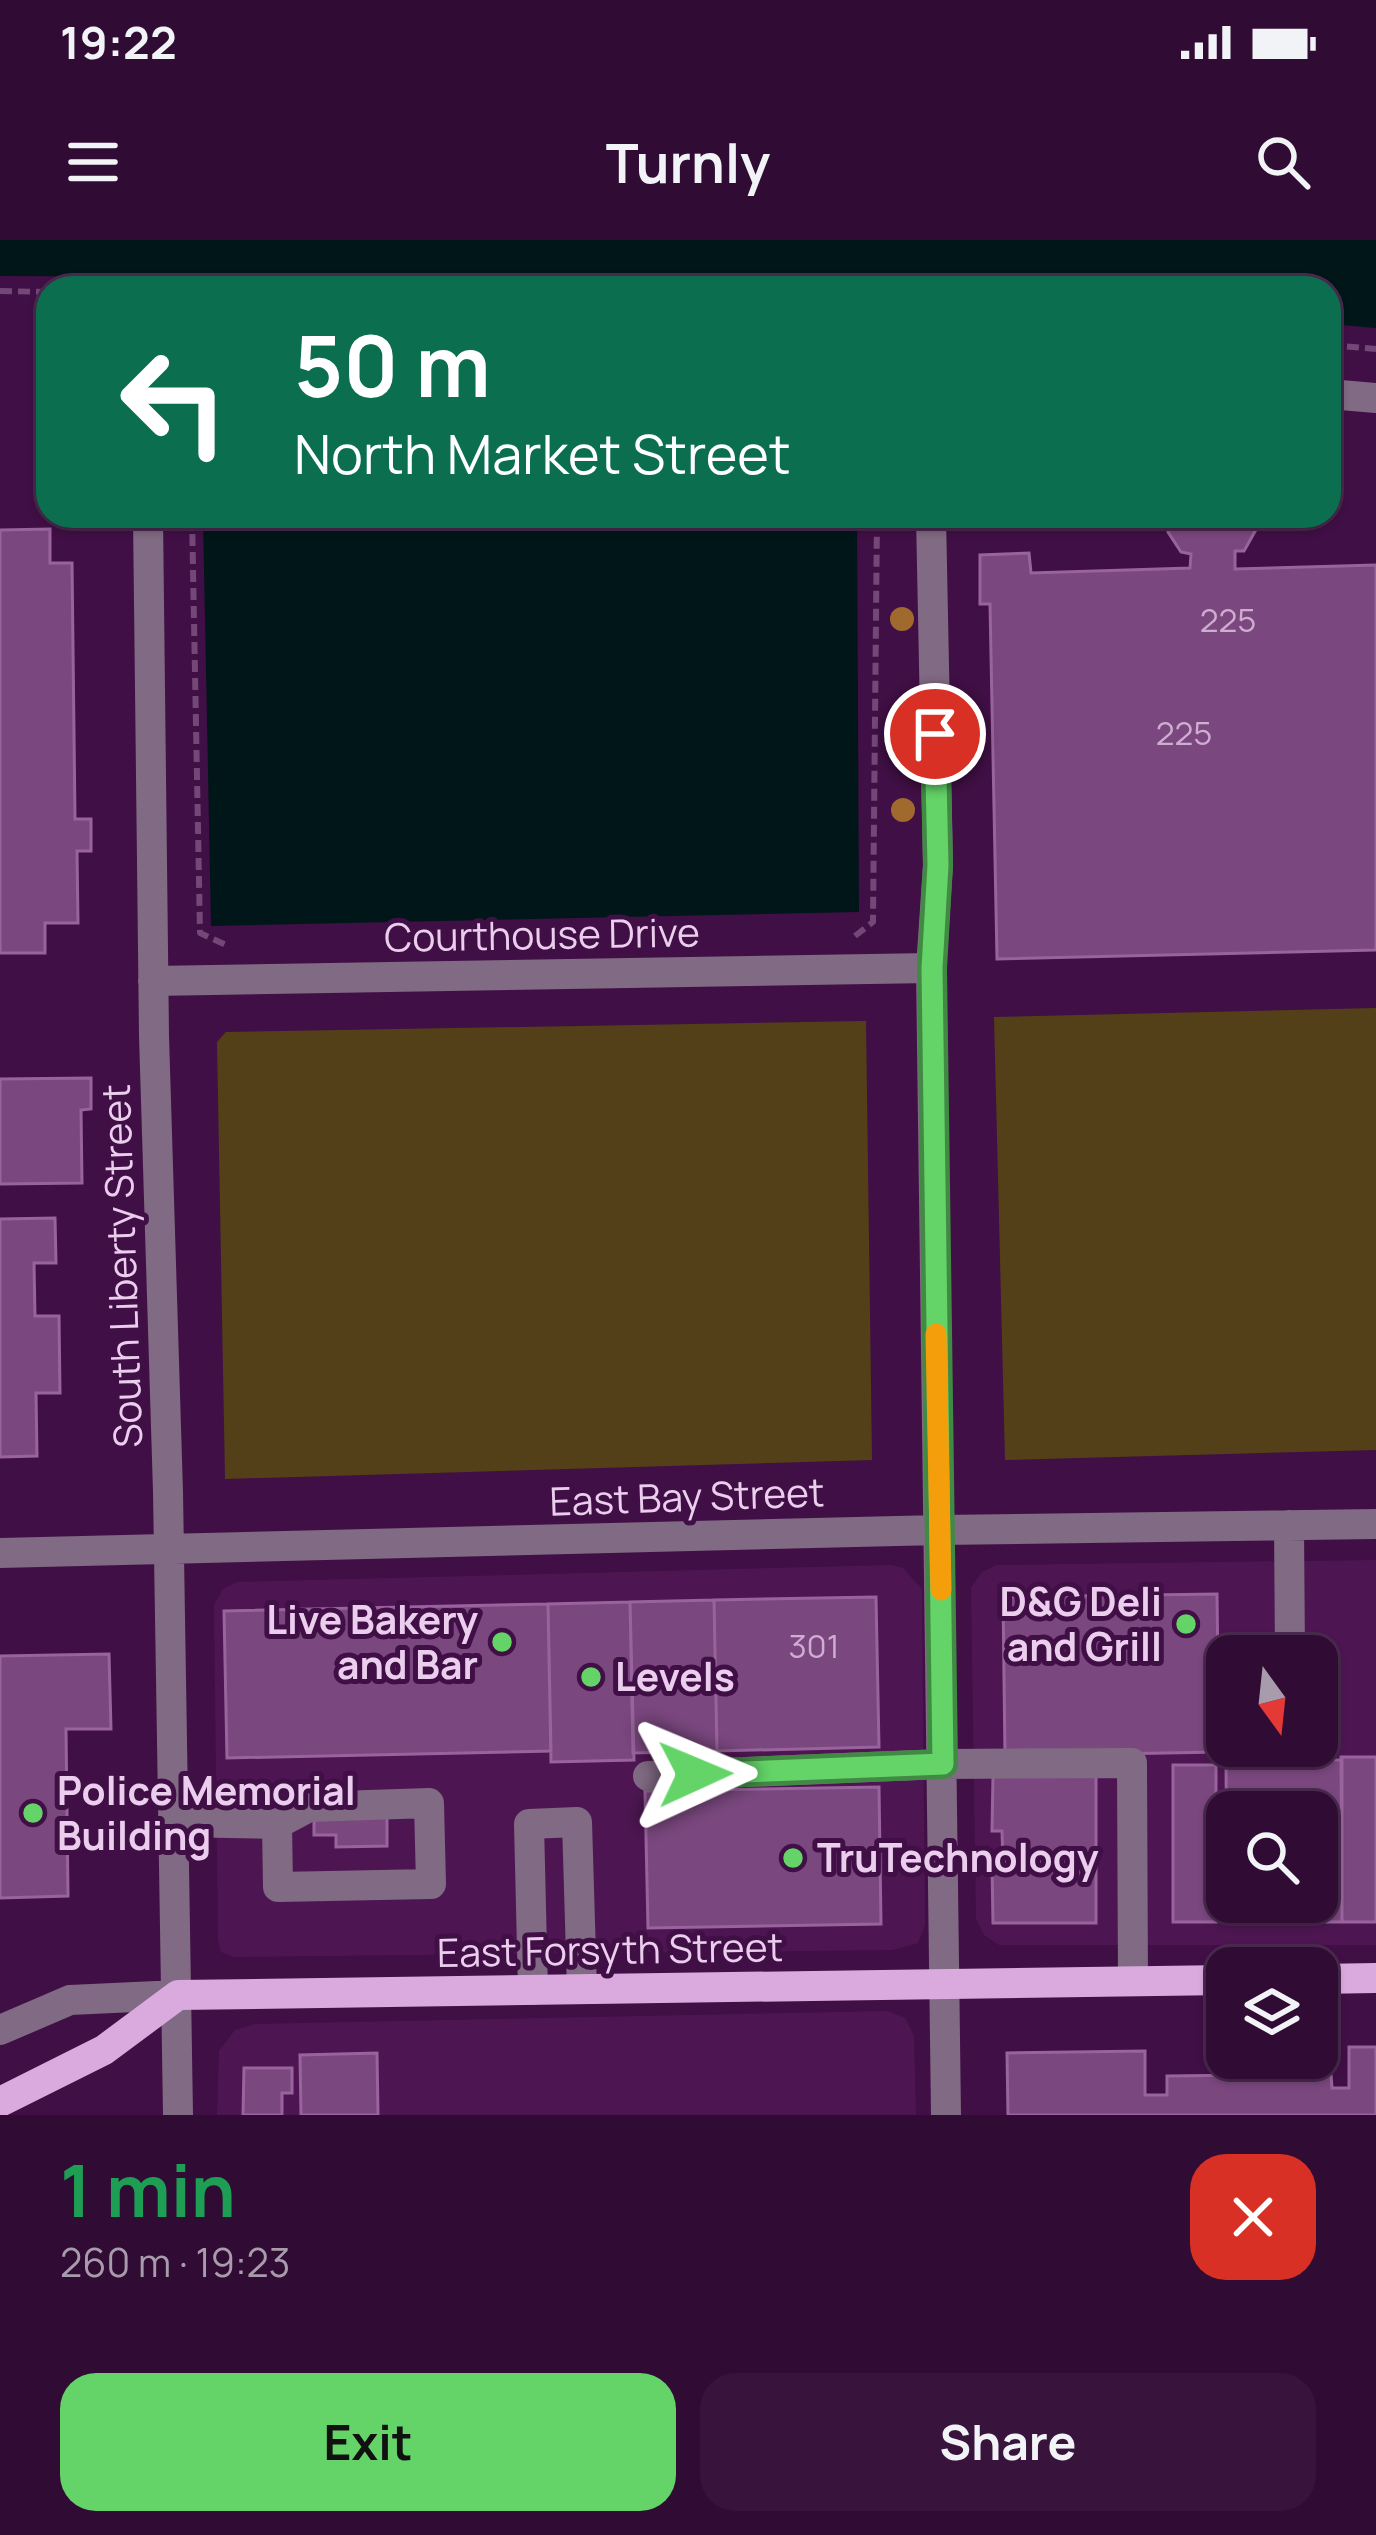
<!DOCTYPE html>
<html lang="en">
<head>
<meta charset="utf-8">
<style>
  :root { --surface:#300b34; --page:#38143c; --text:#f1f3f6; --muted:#a89bac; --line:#4b2b4f; --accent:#64d468 }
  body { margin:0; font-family:Manrope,sans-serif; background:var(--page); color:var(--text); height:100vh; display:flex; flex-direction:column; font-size:45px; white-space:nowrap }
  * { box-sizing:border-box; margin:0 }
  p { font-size:39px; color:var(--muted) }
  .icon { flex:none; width:66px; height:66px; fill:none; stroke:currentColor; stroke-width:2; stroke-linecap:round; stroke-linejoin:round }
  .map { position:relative; height:1875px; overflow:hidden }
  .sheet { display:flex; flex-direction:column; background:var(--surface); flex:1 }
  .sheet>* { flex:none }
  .top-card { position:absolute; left:36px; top:36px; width:1305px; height:252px; border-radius:36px; box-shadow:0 3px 9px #0004,0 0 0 3px var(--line); background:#0b6e4f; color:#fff; overflow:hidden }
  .needle { width:78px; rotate:165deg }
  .tools { position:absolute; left:1206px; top:1395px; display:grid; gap:24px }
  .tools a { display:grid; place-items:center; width:132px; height:132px; border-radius:24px; background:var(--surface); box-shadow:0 3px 9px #0004,0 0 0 3px var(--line); font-size:60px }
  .pin { position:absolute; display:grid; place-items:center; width:102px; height:102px; color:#fff; margin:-51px; border:6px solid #fff; border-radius:50%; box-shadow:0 3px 12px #0007 }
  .me { position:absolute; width:132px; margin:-66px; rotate:89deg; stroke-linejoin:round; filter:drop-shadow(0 0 9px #0008) }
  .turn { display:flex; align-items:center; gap:42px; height:252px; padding:0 60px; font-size:54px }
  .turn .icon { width:156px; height:156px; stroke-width:2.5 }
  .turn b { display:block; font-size:84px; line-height:102px }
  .round { display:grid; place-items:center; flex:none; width:126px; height:126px; border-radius:36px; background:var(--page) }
  .head { display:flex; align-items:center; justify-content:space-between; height:204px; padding:0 60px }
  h1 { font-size:72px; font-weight:700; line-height:90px; color:#1e9e55 }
  .button { display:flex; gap:24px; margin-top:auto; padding:24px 60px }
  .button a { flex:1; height:138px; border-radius:36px; background:var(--accent); color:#111; font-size:48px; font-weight:700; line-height:138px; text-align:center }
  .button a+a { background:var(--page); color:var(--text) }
  .status { display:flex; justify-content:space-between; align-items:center; height:84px; padding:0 60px; background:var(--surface); direction:ltr }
  .status svg { height:33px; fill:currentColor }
  header { display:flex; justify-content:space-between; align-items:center; height:156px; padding:0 60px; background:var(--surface); font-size:54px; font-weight:700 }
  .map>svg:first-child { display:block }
  .built { fill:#4d1652; fill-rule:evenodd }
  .green { fill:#534018 }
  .water { fill:#001619 }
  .building { fill:#7a477e; stroke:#99649d; stroke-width:3; fill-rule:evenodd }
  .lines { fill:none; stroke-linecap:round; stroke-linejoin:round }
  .path { stroke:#734877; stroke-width:6; stroke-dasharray:12 6; stroke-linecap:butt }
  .minor { stroke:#816a83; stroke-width:30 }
  .major { stroke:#daaade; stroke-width:30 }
  .tree { fill:#a06a2e }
  .route-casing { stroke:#418a44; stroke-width:30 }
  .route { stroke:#64d468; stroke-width:21 }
  .slow { stroke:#f59e0b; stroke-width:21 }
  .poi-dot { fill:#64d468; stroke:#400f45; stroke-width:4.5 }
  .labels { text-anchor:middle; stroke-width:10; stroke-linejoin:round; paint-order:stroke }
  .number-label { font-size:33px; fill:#cfacd1 }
  .street-label { font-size:39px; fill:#ebceed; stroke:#400f45 }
  .poi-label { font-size:39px; font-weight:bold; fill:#ebceed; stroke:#400f45; text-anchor:start }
</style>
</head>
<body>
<div class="status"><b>19:22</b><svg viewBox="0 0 49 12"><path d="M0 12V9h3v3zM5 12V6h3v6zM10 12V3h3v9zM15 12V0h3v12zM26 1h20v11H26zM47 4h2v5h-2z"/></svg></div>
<header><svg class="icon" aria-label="menu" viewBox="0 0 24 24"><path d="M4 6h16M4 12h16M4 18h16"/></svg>Turnly<svg class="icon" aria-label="search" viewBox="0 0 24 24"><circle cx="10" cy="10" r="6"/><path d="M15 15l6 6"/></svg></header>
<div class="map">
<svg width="1376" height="1875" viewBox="0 0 1376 1875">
  <rect width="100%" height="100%" fill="#400f45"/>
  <path class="built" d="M1376,1320V1705H999L984,1695L976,1679L971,1348L982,1332L997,1325ZM1227,1416H1317V1506H1227ZM1227,1572H1317V1662H1227Z
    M892,1325L903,1328L922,1349L925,1685L918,1703L892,1710L234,1717L221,1712L218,1700L214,1365L223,1349L237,1342Z
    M887,1771L905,1778L914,1796L916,1875H217L219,1811L235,1790L255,1784Z"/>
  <path class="green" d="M1376,768V1210L1005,1220L994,777Z
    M866,781L872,1220L225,1239L217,802L226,792Z"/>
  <path class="water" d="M0,0H1376V88L1329,84V48H225L224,37L0,36Z
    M203,276H857L859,672L211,686Z"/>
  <path class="building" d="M1169,276H1258V286L1244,311H1235V329L1376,325V710L997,719L990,364H980V315L1029,313L1031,333L1190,328L1191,314L1181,312L1168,292Z
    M50,289V323H72L75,579H91V611H77L78,683H45V713H0V290Z
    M91,838V869L81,870L82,943L0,944V839Z
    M55,978L56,1023H34L35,1076H59L60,1153H36L37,1216L0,1217V979Z
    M1217,1354L1219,1512L1005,1516L1003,1357Z
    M876,1357L879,1507L717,1511L714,1360Z
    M714,1360L717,1511L633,1513L630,1362Z
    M630,1362L634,1520L551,1522L548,1364Z
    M548,1364L551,1511L227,1518L224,1371Z
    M109,1414L111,1489H66L68,1656L0,1658V1416Z
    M1341,1517H1376V1682H1342Z
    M1226,1520H1342V1682H1227ZM1227,1572H1317V1662H1227Z
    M1173,1525H1216V1682H1173Z
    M993,1536H1096V1683H993L992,1625L1003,1624L1002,1591H992Z
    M879,1547L881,1684L648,1688L645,1551Z
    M387,1572V1606L336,1607V1595H314V1573Z
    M1349,1807H1376V1875H1008L1007,1813L1145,1811V1855H1167V1836L1331,1834L1332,1848H1349Z
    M377,1813L378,1875H301L300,1815Z
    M244,1828H292V1853H282V1875H243Z"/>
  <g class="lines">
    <path class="path" d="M0,51L48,52
      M1329,105L1376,109
      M192,276L200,693L226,705
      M855,696L873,682L877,276"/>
    <path class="minor" d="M1329,154L1376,158
      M148,276L154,796L168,1252L178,1875
      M931,276L938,625L931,728L946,1875
      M153,741L931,728
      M1289,1285L1290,1416
      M0,1313L939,1290L1376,1284
      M648,1536L943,1524L1132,1523L1133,1741
      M174,1582L277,1584L278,1647L431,1644L429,1563L309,1567L277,1584
      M533,1750L529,1584L577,1582L582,1749
      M0,1790L70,1760L178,1755"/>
    <path class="major" d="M1317,1739L1376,1738
      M0,1862L104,1810L178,1755L1227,1740"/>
  </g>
  <g class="tree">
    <circle cx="902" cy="379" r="12"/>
    <circle cx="904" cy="491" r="12"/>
    <circle cx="903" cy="570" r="12"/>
  </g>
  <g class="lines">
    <defs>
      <path id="route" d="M695,1534L943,1524L932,728L938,625L935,494"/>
    </defs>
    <use href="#route" class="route-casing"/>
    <use href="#route" class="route"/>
    <path class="slow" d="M936,1094L941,1350"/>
  </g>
  <g class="poi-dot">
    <circle cx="1186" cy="1384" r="12"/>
    <circle cx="502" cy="1402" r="12"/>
    <circle cx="591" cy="1437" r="12"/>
    <circle cx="33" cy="1573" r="12"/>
    <circle cx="793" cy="1618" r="12"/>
  </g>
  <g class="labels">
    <g class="number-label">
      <text x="1228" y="392">225</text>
      <text x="1184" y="505">225</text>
      <text x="814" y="1418">301</text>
    </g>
    <g class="street-label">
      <text transform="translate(542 695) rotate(-1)" y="14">Courthouse Drive</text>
      <text transform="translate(122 1026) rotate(-92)" y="14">South Liberty Street</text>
      <text transform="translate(687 1257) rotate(-2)" y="14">East Bay Street</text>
      <text transform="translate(610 1710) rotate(-1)" y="14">East Forsyth Street</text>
    </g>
    <g class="poi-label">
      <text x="1162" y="1376" text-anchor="end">D&amp;G Deli<tspan x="1162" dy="45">and Grill</tspan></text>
      <text x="478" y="1394" text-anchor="end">Live Bakery<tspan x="478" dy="45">and Bar</tspan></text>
      <text x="615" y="1451">Levels</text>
      <text x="57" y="1565">Police Memorial<tspan x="57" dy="45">Building</tspan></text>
      <text x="817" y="1632">TruTechnology</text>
    </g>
  </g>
</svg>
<div class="tools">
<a><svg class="needle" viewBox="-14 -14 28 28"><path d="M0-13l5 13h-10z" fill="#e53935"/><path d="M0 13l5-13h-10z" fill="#a89bac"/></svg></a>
<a><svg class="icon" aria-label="search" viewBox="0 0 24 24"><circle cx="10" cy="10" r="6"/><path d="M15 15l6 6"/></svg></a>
<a><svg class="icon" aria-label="layers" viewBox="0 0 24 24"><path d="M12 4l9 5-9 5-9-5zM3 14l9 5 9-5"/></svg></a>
</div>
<div class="pin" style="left:935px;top:494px;background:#d93025"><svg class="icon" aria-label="arrive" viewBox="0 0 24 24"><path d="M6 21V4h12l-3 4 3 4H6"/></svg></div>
<svg class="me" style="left:695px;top:1534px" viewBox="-20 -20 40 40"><path d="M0-17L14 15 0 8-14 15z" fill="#64d468" stroke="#fff" stroke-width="4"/></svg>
<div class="top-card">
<div class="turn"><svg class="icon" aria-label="left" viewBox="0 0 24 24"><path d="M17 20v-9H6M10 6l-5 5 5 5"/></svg><div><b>50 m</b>North Market Street</div></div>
</div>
</div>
<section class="sheet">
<div class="head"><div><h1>1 min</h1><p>260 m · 19:23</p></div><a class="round" style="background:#d93025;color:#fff"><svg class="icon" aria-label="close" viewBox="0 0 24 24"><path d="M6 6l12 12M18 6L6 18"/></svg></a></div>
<div class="button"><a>Exit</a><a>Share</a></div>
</section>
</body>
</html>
